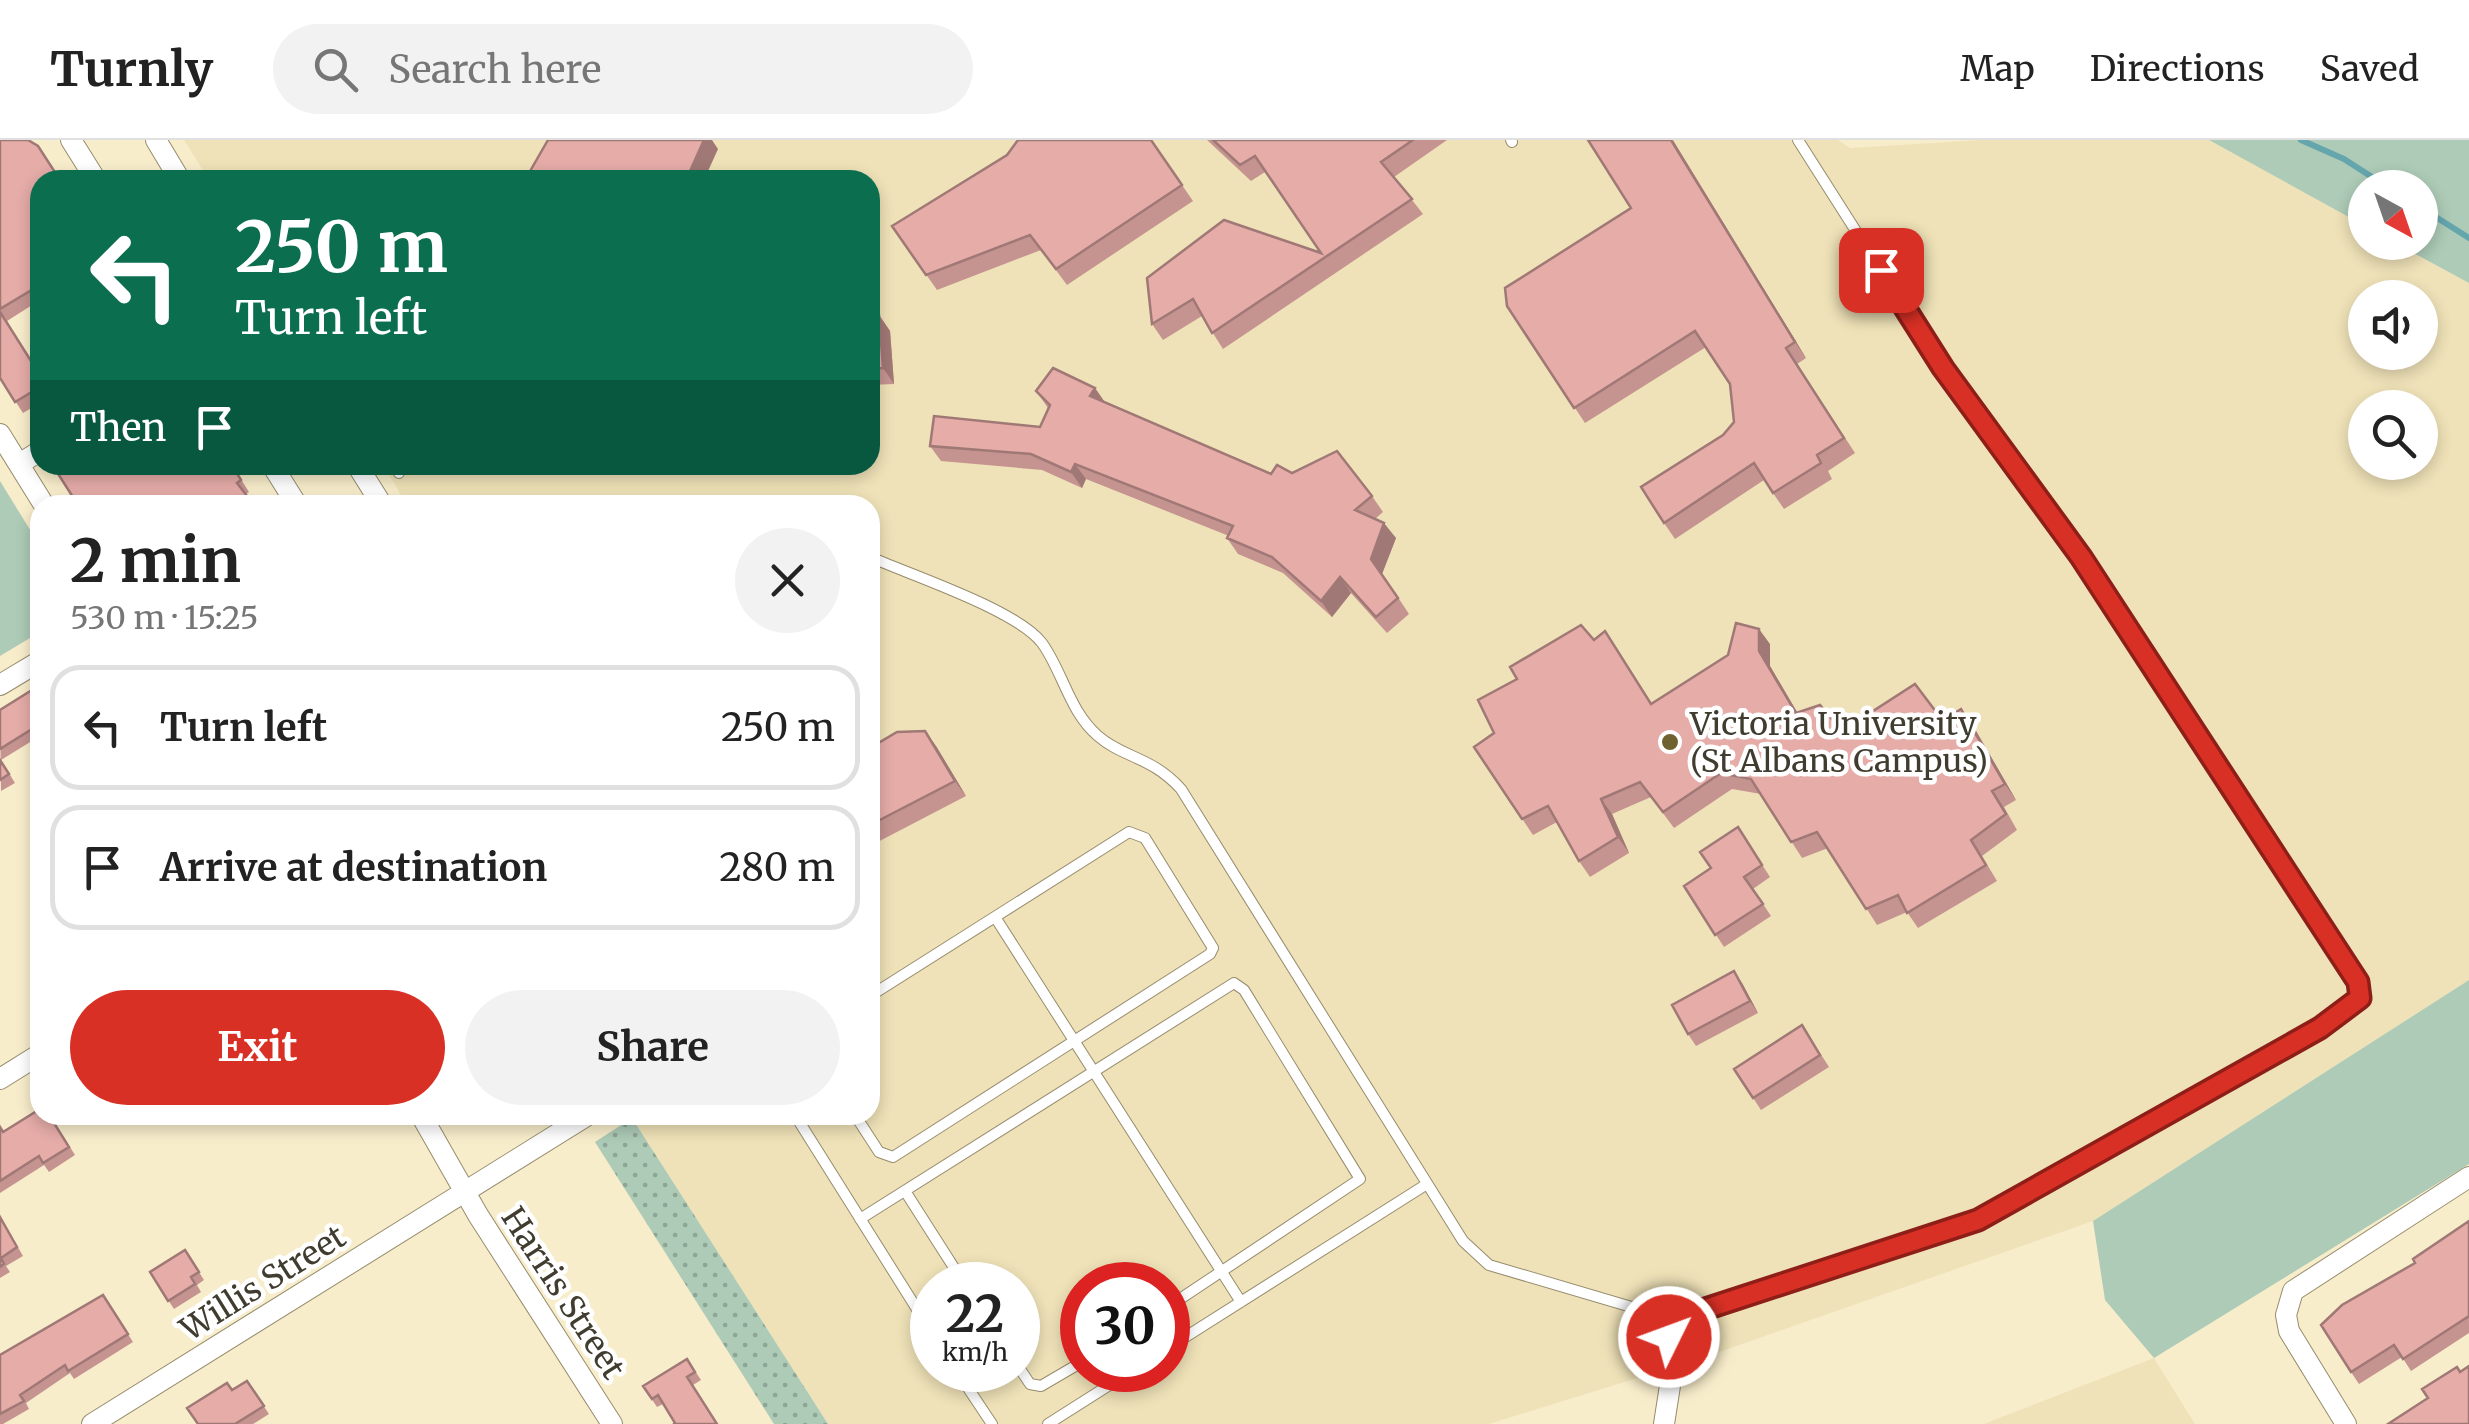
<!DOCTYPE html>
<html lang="en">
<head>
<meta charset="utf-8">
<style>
  :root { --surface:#fff; --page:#f2f2f2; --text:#222; --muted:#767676; --line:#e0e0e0; --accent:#d93025 }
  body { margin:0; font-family:Merriweather,serif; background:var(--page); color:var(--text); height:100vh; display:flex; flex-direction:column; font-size:38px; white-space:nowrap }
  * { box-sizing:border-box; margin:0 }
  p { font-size:32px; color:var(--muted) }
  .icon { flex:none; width:55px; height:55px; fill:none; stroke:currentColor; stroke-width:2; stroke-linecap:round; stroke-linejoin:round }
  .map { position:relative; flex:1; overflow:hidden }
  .sheet { position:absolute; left:30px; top:355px; width:850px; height:630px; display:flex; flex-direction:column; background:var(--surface); border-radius:30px; box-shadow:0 5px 15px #0003 }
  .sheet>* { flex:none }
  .guide { position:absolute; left:30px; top:30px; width:850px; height:305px; border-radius:30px; box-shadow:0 5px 15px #0003; background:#0b6e4f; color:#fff; overflow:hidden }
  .needle { width:65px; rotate:140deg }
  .controls { position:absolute; left:2348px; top:30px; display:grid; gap:20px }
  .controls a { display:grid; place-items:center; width:90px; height:90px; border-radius:50%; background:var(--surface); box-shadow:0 5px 15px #0003; font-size:50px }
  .speed { position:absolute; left:910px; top:1122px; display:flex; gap:20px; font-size:50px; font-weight:700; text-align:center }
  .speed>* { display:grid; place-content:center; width:130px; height:130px; border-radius:50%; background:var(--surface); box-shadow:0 5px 15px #0003; line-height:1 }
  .speed small { font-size:25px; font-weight:400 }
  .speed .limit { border:15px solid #d22; background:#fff; color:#111 }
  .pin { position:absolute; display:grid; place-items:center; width:85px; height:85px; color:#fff; margin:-42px; border-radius:20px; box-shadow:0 5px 15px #0006 }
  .me { position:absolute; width:110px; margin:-55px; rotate:48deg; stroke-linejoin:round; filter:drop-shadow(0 0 8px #0008) }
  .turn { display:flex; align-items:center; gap:35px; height:210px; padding:0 40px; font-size:45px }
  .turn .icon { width:130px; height:130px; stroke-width:2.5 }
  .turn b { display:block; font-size:70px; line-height:85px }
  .then { display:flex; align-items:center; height:95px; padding:0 40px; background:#0003; gap:20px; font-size:38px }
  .round { display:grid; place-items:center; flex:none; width:105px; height:105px; border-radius:52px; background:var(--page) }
  .summary { display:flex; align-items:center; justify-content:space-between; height:170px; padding:0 40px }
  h1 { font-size:60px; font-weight:700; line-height:75px }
  .action { display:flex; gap:20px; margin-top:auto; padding:20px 40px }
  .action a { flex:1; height:115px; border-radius:60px; background:var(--accent); color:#fff; font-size:40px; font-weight:700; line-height:115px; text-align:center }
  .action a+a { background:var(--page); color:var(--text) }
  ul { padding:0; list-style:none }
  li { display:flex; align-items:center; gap:30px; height:125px; margin:0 20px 15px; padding:0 20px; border:5px solid var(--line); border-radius:30px }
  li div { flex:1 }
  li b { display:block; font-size:38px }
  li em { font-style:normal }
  header { display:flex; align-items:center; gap:60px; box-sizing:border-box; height:140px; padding:0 50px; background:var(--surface); border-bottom:2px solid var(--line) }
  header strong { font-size:48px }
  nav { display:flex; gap:55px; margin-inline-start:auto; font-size:35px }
  .search { width:700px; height:90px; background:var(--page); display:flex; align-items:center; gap:25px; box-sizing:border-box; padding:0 35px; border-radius:55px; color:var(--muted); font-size:38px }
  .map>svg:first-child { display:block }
  .built { fill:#efe2b8; fill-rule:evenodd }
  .grass { fill:url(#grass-dots) }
  .park { fill:#adcbb7 }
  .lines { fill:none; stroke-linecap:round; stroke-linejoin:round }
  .stream { stroke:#65a6ad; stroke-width:6 }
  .lane-casing { stroke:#968c6d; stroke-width:12 }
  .street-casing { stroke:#968c6d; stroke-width:22 }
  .lane { stroke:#fff; stroke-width:10 }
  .street { stroke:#fff; stroke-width:20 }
  .wall { fill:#c59490 }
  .shaded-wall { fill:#a07876 }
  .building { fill:#e5aca8; stroke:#a07876; stroke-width:2.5 }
  .route-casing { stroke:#8d1f18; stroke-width:25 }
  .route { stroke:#d93025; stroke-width:18 }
  .poi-dot { fill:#6e6330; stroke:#fff; stroke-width:4 }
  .labels { text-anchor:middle; stroke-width:9; stroke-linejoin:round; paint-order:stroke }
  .poi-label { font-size:32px; fill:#403c2f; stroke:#fff; text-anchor:start }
  .street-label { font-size:32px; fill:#403c2f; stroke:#fff }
</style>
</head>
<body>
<header>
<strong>Turnly</strong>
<div class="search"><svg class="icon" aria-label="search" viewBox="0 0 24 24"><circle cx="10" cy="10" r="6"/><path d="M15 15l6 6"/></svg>Search here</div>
<nav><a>Map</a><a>Directions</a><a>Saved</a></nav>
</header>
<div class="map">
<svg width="2469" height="1284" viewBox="0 0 2469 1284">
  <defs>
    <pattern id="grass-dots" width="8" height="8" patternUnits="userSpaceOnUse" patternTransform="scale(2.5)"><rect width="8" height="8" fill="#adcbb7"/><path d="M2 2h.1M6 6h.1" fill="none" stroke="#8ea695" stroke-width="1.8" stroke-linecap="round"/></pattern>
  </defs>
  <rect width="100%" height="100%" fill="#f8edcb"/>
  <path class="built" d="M184,0H1838L1850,8L1981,0H2209L2365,86V102L2395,103L2469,143V840L2093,1081L1708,1216L1489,1284H828L632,978L870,975V365H407L383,325H870V40H209ZM2365,158H2420V212H2365ZM2365,268H2420V322H2365ZM932,1145H1018V1230H932ZM1082,1145H1168V1230H1082Z
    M2154,1218L2195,1284H1984Z"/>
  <path class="grass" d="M632,978L828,1284H774L595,1002Z"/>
  <path class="park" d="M2209,0H2469V143L2395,103L2420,102V48H2365V86Z
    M0,341L40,406V492L0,516Z
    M2469,840V1024L2154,1218L2105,1160L2093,1081Z"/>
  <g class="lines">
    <path class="stream" d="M2301,0L2344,19L2389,48
      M2420,67L2469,98"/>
    <defs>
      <path id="lane" d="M1511,0L1512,2
        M394,325L399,333
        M870,417C911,435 1017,470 1042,503C1063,532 1069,571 1098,596C1123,618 1151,616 1181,649L1463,1101L1489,1125L1662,1176
        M995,777L1241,1162
        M795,975L932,1193
        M855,975L879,1012L893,1017L1210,814L1213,808L1145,698L1129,692L870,856
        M905,1051L965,1145
        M860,1079L1234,843L1244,850L1360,1039L1168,1167
        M1684,1176L1979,1080L2320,888L2360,858L2358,842L2081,417L1943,228L1798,0
        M1168,1208L1427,1044
        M1018,1226L1030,1244L1041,1246L1082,1222
        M956,1230L992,1284
        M1048,1284L1133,1230"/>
      <path id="street" d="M71,0L96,40
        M156,0L180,40
        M0,294L44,365
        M19,324L40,311
        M272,325L297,365
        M357,325L382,365
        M0,545L40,521
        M0,939L40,914
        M421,975L478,1075L612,1284
        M1662 1178a11 11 0 1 1 22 0a11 11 0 1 1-22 0Z
        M92,1284L588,975
        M1664,1284L1679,1188
        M2346,1284L2289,1191L2286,1175L2293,1151L2469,1037"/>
    </defs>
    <use href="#lane" class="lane-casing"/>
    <use href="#street" class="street-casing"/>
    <use href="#lane" class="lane"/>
    <use href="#street" class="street"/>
  </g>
  <path class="wall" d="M0,0H30L31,2L37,162L7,181L32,221L40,216V263L23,273L0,238Z
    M1151,0L1193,61L1067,145L1041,110L937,150L892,86Z
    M1207,0H1447L1394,37L1423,74L1223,209L1202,176L1163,200L1152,184L1147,138L1321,113L1265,32L1251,41Z
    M1673,0L1806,218L1797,224L1855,313L1828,331L1832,339L1784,369L1764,340L1675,399L1664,383L1723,295L1734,282L1730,244L1706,207L1585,283L1507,166L1631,68Z
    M870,175H879L890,191L894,244L870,245Z
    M1095,248L1106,264L1271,334L1292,333L1372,356L1383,372L1375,379L1396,398L1382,434L1409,474L1387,493L1351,453L1332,477L1283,433L1238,414L1227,398L1229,396L1086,339L1082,348L1042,330L941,321L930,306L1040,287L1048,268L1036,251Z
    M61,325H232L249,352L246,354Z
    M1594,500L1616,507L1651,564L1728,515L1770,504V526L1797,573L1842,591L1943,581L1961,569L1972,584L2016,660L2004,667L2017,690L1982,716L1997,741L1918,788L1907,772L1877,785L1828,708L1802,718L1761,654L1732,649L1674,688L1651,657L1612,674L1629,713L1590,737L1579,721L1557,682L1533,695L1474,607L1494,593Z
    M40,545V596L1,620L15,643L1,651L0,570Z
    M936,606L966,656L870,706V608Z
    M1738,687L1770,737L1753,749L1771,776L1724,807L1684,746L1711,728Z
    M1742,843L1758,873L1696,906L1688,894Z
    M1802,885L1829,927L1761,970L1734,929Z
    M50,975L75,1015L49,1032L44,1025L0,1053V987L3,992Z
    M0,1076L23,1116L6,1126L10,1132L0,1138Z
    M2469,1081V1193L2411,1231L2402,1217L2359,1244L2351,1232L2415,1123Z
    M185,1110L204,1140L197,1145L201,1152L174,1169L150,1132Z
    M103,1155L133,1202L74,1239L70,1233L26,1263L29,1269L3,1284H0V1215Z
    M687,1219L701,1240L693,1245L675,1283L663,1264L657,1267L643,1246Z
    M247,1241L269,1274L253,1284H198L232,1250Z"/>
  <path class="shaded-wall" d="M704,0H712L718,9L704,40H686Z
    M1671,0L1673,1L1806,218L1795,202Z
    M879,175L890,191L894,244L883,228Z
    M1095,248L1106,264L1090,256Z
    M1075,324L1086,339L1082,348L1071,332Z
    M1384,383L1396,398L1382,434L1409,474L1371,419Z
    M1340,437L1351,453L1332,477L1321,461Z
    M1759,489L1770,504V526L1807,589L1759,511Z
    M1961,569L1972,584L2016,660L2005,644Z
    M925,591L936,606L966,656L955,641Z
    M1601,659L1612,674L1629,713L1618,697Z
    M1734,831L1742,843L1758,873L1750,861Z"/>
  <path class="building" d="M0,0H28L38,6L60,40H40V167L30,151L0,169Z
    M548,0H704L686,40H525Z
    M1018,0H1151L1182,45L1056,129L1030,95L926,135L892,86L1007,15Z
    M1213,0H1413L1381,22L1412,59L1212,193L1193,159L1152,184L1147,138L1224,80L1321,113L1255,16L1240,25Z
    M1588,0H1671L1795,202L1786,208L1844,298L1817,315L1821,323L1773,353L1754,323L1664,383L1641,347L1723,295L1734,282L1730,244L1695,191L1574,268L1507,166L1505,148L1631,68Z
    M0,172L31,221L40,216V247L15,262L0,238Z
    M870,175H879L883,228L870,229Z
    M1053,228L1095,248L1090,256L1271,334L1277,325L1292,333L1337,311L1372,356L1355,370L1384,383L1371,419L1398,458L1376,477L1340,437L1321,461L1272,417L1227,398L1233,386L1075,324L1071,332L1031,314L930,306L934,276L1040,287L1050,265L1036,251Z
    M61,325H232L241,340L237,343L254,365H78L55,329Z
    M1736,483L1759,489V511L1796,573L1820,565L1842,591L1915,544L1943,581L1961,569L2005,644L1992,651L2006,674L1971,700L1986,725L1907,773L1898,755L1866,769L1817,692L1791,702L1751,639L1721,633L1663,672L1640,642L1601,659L1618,697L1579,721L1548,666L1522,679L1474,607L1494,593L1478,560L1517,539L1510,527L1581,485L1594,500L1605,491L1651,564L1728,515Z
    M40,545V584L0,609V570Z
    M925,591L955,641L870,685V608L897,592Z
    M0,620L9,634L0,640Z
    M1738,687L1762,725L1744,737L1763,764L1715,795L1684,746L1711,728L1700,712Z
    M1734,831L1750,861L1688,894L1672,865Z
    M1802,885L1820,915L1753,958L1734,929Z
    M40,969V975H49L69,1007L43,1023L39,1016L0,1041V987L3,992Z
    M0,1077L17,1107L1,1118L4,1124L0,1127Z
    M2469,1081V1176L2403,1219L2394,1205L2351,1232L2321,1185L2342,1165L2415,1123L2413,1119Z
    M185,1110L199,1132L191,1137L195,1144L168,1161L150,1132Z
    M103,1155L128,1194L68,1231L65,1225L20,1255L24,1261L0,1274V1215Z
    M687,1219L695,1232L687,1237L717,1284H674L675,1283L658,1255L652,1259L643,1246Z
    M2469,1226V1284H2388L2428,1258L2422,1249L2457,1227L2460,1232Z
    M247,1241L264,1266L235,1284H198L187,1268L227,1243L232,1250Z"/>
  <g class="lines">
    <defs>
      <path id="route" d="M1669,1197L1666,1188H1679L1684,1176L1978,1080L2320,888L2360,858L2358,842L2081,417L1943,228L1881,130"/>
    </defs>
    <use href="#route" class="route-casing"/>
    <use href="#route" class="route"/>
  </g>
  <circle class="poi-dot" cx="1670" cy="602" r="10"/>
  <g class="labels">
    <g class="poi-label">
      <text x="1690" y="595">Victoria University<tspan x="1690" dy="37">(St Albans Campus)</tspan></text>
    </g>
    <g class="street-label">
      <text transform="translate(263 1143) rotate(-32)" y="11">Willis Street</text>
      <text transform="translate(563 1153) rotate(57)" y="11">Harris Street</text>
    </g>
  </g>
</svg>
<div class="controls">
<a><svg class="needle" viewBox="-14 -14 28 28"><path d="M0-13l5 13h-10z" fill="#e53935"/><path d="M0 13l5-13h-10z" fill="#767676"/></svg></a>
<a><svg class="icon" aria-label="sound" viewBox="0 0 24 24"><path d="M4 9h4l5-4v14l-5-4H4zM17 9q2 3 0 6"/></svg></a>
<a><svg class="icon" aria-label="search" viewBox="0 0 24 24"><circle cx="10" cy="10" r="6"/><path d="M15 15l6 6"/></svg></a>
</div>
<div class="speed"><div>22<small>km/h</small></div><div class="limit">30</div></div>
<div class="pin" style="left:1881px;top:130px;background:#d93025"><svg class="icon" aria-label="arrive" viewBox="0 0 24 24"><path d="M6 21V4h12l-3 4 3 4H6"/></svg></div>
<svg class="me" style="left:1669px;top:1197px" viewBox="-20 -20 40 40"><circle r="17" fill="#d93025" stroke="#fff" stroke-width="3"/><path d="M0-11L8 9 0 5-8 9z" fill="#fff"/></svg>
<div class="guide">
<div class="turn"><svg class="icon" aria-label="left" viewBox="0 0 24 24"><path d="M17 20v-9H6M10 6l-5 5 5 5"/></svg><div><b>250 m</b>Turn left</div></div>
<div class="then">Then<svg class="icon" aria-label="arrive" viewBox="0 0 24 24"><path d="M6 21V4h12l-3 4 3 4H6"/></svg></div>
</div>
<section class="sheet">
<div class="summary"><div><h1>2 min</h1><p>530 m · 15:25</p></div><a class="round"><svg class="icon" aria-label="close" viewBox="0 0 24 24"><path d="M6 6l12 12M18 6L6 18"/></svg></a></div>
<ul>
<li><svg class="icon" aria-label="left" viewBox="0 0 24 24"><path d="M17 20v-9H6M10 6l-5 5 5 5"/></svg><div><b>Turn left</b></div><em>250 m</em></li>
<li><svg class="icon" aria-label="arrive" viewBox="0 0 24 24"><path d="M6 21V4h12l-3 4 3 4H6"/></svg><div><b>Arrive at destination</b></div><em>280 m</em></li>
</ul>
<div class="action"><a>Exit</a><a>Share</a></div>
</section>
</div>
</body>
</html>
